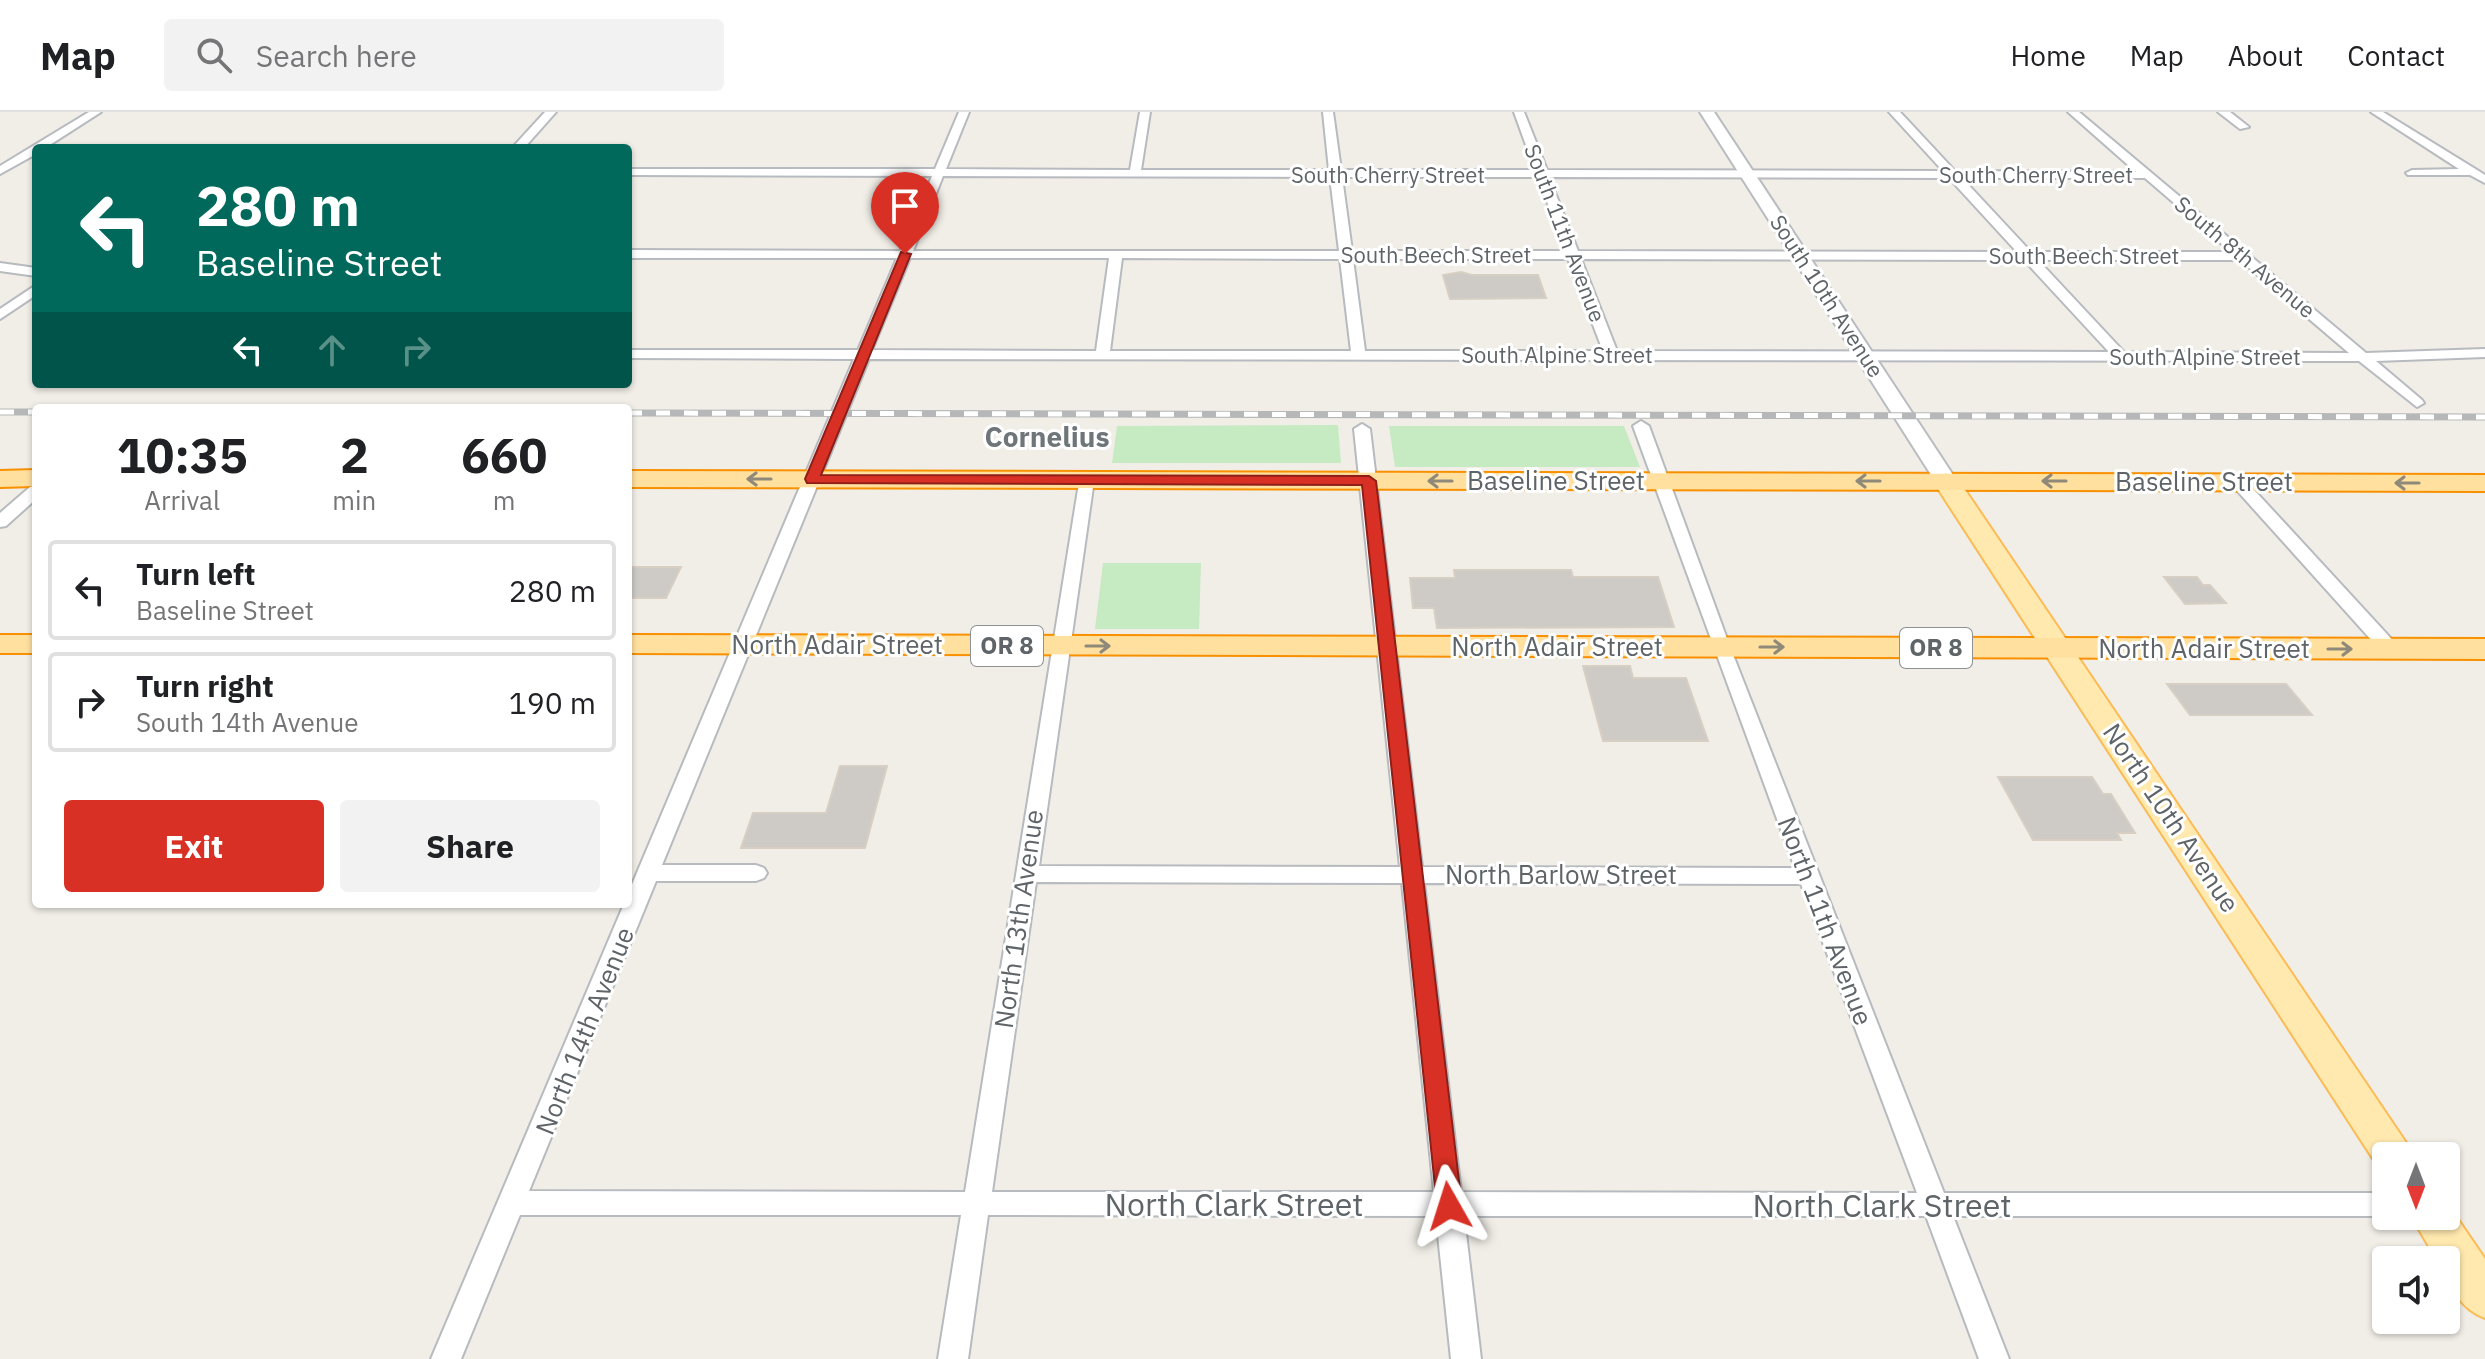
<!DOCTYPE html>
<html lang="en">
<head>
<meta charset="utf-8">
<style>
  :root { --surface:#fff; --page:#f2f2f2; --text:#202124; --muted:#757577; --line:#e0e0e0; --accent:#d93025 }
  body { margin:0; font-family:"IBM Plex Sans",sans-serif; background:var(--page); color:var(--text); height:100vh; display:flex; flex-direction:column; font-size:30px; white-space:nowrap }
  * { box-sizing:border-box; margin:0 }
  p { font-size:26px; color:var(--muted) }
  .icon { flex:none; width:44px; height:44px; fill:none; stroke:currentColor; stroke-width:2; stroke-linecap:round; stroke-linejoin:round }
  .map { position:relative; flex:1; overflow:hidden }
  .side { position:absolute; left:32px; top:292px; width:600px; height:504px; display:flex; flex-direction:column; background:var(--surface); border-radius:8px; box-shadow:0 2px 6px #0004 }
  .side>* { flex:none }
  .hud { position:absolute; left:32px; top:32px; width:600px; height:244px; border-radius:8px; box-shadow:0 2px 6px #0004; background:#00695c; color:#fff; overflow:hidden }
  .needle { width:52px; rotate:180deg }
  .tools { position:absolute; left:2372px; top:1030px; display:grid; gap:16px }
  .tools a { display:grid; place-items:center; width:88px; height:88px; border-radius:8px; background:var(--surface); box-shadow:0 2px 6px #0004; font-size:40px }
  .pin { position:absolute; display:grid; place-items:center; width:68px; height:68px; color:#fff; margin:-82px -34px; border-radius:50% 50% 50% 0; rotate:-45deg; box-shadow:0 0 8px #0007 }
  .pin .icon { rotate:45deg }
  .me { position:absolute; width:88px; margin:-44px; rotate:354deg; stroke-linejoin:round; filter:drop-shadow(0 0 6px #0008) }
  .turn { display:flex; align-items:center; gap:28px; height:168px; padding:0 32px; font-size:36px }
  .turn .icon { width:104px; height:104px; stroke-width:2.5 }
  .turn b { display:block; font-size:56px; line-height:68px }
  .lanes { display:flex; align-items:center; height:76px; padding:0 32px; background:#0003; justify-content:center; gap:40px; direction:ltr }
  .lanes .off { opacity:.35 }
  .eta { display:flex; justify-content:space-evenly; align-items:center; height:136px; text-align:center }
  .eta b { font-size:48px; font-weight:800; line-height:56px }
  .action { display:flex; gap:16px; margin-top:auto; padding:16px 32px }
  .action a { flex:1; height:92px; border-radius:8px; background:var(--accent); color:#fff; font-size:32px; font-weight:800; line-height:92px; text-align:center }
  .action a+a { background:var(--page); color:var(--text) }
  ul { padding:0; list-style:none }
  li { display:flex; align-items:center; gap:24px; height:100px; margin:0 16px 12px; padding:0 16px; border:4px solid var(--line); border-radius:8px }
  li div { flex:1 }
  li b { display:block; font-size:30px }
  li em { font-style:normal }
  header { display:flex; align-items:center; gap:48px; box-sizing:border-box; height:112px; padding:0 40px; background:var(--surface); border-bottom:2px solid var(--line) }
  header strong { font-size:38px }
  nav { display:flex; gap:44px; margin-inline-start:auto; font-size:28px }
  .search { width:560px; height:72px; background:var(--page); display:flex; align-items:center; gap:20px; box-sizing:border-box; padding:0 28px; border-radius:8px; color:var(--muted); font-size:30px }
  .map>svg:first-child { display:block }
  .green { fill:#c6eac2 }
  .building { fill:#cecbc6; stroke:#d7cfc4; stroke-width:2 }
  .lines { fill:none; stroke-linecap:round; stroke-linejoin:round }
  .minor-casing { stroke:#b7babe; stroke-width:4 }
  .secondary-casing { stroke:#b8bcc1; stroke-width:4 }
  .primary-casing { stroke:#fbbb56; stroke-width:4 }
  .trunk-casing { stroke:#f89000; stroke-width:4 }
  .minor { fill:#fff; fill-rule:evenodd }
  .secondary { fill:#fff; fill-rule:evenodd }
  .primary { fill:#ffe9ae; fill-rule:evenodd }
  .trunk { fill:#ffe09f; fill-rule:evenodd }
  .rail-casing { stroke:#b6b7b8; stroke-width:7 }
  .rail { stroke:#fff; stroke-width:5; stroke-dasharray:14; stroke-linecap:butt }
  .oneway { stroke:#8e8978 }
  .route { fill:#d93025; stroke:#8d1f18; stroke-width:2 }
  .labels { text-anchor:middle; stroke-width:6; stroke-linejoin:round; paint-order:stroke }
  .far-street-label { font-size:22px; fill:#5e6468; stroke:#fff }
  .shield { fill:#fff; stroke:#8e9295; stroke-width:2 }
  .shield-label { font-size:24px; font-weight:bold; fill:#5e6468 }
  .street-label { font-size:26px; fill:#5e6468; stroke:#fff }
  .far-district-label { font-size:28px; font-weight:bold; fill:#6f767a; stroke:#fff }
  .near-street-label { font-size:32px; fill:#5e6468; stroke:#fff }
</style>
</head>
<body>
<header>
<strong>Map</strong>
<div class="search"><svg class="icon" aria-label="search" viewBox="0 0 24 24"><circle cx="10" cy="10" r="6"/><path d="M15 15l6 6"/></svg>Search here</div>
<nav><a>Home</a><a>Map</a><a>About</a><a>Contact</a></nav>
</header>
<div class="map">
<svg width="2485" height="1247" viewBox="0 0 2485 1247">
  <rect width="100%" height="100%" fill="#f1eee7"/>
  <path class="green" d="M1338,313L1341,351H1112L1117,314Z
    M1389,314H1624L1640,355H1395Z
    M1103,451H1201L1199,517H1095Z"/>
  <path class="building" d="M1461,160L1472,163H1538L1546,186L1450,187L1443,163Z
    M628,455H681L666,486H628Z
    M1454,458H1571L1573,465H1658L1674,515L1437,516L1434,496H1413L1410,466H1455Z
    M2164,465H2197L2203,473H2210L2226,491L2185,492Z
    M1583,554H1630L1633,566H1686L1708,629H1603Z
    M2167,572H2286L2312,603H2190Z
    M840,654H887L865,736H741L753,701H826Z
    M1998,665H2092L2103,682H2111L2135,721H2117L2121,728H2033Z"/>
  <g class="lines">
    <defs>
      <path id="minor" d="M89,0H101L45,36H36V42L0,62V54Z
        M545,0H556L524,36H512Z
        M959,0H969L946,57L1130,58L1140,0H1150L1141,58H1329L1323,0H1333L1341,58H1535L1514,0H1524L1547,58L1943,59L1889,0H1900L1955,59L2136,60L2068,0H2079L2366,241L2485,237V245L2376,249L2422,288L2424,291L2417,295L2359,249L869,247L662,753H756L764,756L767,761L764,766L756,769H656L529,1079L965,1080L1080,365L1086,363L1094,368L1039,754L1400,755L1354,317L1362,312L1370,317L1422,755L1795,756L1633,314L1641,309L1649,314L1730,535L1944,1081H2386L2388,1104H1953L2009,1247H1979L1926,1104H1464L1481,1247H1451L1436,1104L988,1103L968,1247H938L961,1103H520L461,1247H431L624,792H628V782L854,247L628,246V238H858L897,146H628V138L900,139L932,64L628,63V57H935ZM943,64L1330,65L1339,139H913ZM1342,65H1538L1565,139H1352ZM1549,65L1949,66L2017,140L1578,139ZM1962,66H2145L2231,140H2031ZM910,146H1109L1096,239L872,238ZM1122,146L1340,147L1351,239H1110ZM1353,147H1568L1603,239H1365ZM1581,147L2024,148L2109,240L1617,239ZM2038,148H2240L2349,241L2124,240ZM1036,770L1402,771L1434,1080H992ZM1424,771L1801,772L1917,1081L1461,1080Z
        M2218,0H2230L2249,15L2240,17Z
        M2371,0H2383L2477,58L2485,63V71L2470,63H2408L2406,61L2412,58L2459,57Z
        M0,151L36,156V164L0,159Z
        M36,173V183L0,207V197Z
        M2238,365L2244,367L2397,533L2399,537L2397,541H2383L2232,373V367Z
        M36,373V387L6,414L0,415V401L30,375Z"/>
      <path id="secondary" d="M1700,0H1714L1957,369L1954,374H1938L1935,369Z"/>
      <path id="primary" d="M1946,361L1955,364L1959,369L2415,1044H2386V1059L2379,1056L1933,369L1937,364Z
        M2446,1090L2485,1147V1206C2462,1198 2446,1173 2446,1148H2437L2411,1104H2446Z"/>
      <path id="trunk" d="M36,358V374L0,375V359Z
        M628,359L2485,363V379L628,375Z
        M0,523H36V541H0Z
        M628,523L2485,527V547L628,541Z"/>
    </defs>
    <use href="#minor" class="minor-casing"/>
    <use href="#secondary" class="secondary-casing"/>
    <use href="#primary" class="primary-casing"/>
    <use href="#trunk" class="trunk-casing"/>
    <use href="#minor" class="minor"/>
    <use href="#secondary" class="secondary"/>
    <use href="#primary" class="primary"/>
    <use href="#trunk" class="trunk"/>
    <defs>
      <path id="rail" d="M0,300H36
        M628,301L2485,305"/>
    </defs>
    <use href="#rail" class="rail-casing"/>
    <use href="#rail" class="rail"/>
  </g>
  <defs><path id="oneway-shaft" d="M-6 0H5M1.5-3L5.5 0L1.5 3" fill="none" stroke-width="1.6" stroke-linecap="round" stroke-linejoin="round" transform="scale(2)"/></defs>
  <g class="oneway">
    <use href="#oneway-shaft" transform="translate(759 367) rotate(-180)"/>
    <use href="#oneway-shaft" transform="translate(1440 369) rotate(-180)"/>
    <use href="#oneway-shaft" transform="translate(1868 369) rotate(180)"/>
    <use href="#oneway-shaft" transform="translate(2054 369) rotate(-180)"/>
    <use href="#oneway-shaft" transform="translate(2407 371) rotate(-180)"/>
    <use href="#oneway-shaft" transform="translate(1098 534)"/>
    <use href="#oneway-shaft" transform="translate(1772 535)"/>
    <use href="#oneway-shaft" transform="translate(2340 537)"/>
  </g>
  <path class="route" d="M901,140L911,142L821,363L1369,364L1376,369L1462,1094L1458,1101L1449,1104L1441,1101L1437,1094L1362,373L807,371L805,367Z"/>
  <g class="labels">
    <g class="far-street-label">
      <text x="1388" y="71">South Cherry Street</text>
      <text x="2036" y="71">South Cherry Street</text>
      <text transform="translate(1565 121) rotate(69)" y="8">South 11th Avenue</text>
      <text x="1436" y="151">South Beech Street</text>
      <text x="2084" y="152">South Beech Street</text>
      <text transform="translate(2245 145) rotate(40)" y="8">South 8th Avenue</text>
      <text transform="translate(1827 184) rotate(57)" y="8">South 10th Avenue</text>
      <text x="1557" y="251">South Alpine Street</text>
      <text x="2205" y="253">South Alpine Street</text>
    </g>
    <g class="shield">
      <rect x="971" y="514" width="72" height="40" rx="6"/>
      <rect x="1900" y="516" width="72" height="40" rx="6"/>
    </g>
    <g class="shield-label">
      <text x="1007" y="542">OR 8</text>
      <text x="1936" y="544">OR 8</text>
    </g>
    <g class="street-label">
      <text x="1556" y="378">Baseline Street</text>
      <text x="2204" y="379">Baseline Street</text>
      <text x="837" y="542">North Adair Street</text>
      <text x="1557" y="544">North Adair Street</text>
      <text x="2204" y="546">North Adair Street</text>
      <text transform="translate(2171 706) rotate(56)" y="9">North 10th Avenue</text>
      <text x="1561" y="772">North Barlow Street</text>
      <text transform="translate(1019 807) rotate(-82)" y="9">North 13th Avenue</text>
      <text transform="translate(1825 809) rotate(69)" y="9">North 11th Avenue</text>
      <text transform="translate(585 919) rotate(-68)" y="9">North 14th Avenue</text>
    </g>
    <g class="far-district-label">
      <text x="1047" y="335">Cornelius</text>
    </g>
    <g class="near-street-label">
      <text x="1234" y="1104">North Clark Street</text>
      <text x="1882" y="1105">North Clark Street</text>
    </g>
  </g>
</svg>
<div class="tools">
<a><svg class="needle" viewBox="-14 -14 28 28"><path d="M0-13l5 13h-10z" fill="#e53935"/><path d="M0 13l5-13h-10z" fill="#757577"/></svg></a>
<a><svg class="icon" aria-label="sound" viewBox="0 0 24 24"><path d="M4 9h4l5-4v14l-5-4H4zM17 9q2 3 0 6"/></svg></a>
</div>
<div class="pin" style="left:905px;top:142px;background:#d93025"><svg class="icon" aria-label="arrive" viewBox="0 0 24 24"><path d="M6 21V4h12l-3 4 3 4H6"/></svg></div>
<svg class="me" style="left:1449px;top:1094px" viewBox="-20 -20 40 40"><path d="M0-17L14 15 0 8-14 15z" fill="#d93025" stroke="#fff" stroke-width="4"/></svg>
<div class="hud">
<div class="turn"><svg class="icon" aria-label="left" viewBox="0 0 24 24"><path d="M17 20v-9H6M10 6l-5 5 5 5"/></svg><div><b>280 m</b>Baseline Street</div></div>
<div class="lanes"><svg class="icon" aria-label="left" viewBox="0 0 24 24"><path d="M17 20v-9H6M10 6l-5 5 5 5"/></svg><svg class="icon off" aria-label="ahead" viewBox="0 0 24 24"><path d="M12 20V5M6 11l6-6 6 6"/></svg><svg class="icon off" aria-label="right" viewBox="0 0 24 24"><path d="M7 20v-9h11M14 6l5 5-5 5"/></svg></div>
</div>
<section class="side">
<div class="eta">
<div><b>10:35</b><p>Arrival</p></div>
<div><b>2</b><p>min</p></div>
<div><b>660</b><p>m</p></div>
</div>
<ul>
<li><svg class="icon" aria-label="left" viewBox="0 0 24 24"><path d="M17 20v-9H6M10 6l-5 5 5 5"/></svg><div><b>Turn left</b><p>Baseline Street</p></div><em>280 m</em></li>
<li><svg class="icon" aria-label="right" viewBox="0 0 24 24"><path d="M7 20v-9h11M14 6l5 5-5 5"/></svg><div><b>Turn right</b><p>South 14th Avenue</p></div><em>190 m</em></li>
</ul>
<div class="action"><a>Exit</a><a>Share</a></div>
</section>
</div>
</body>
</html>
